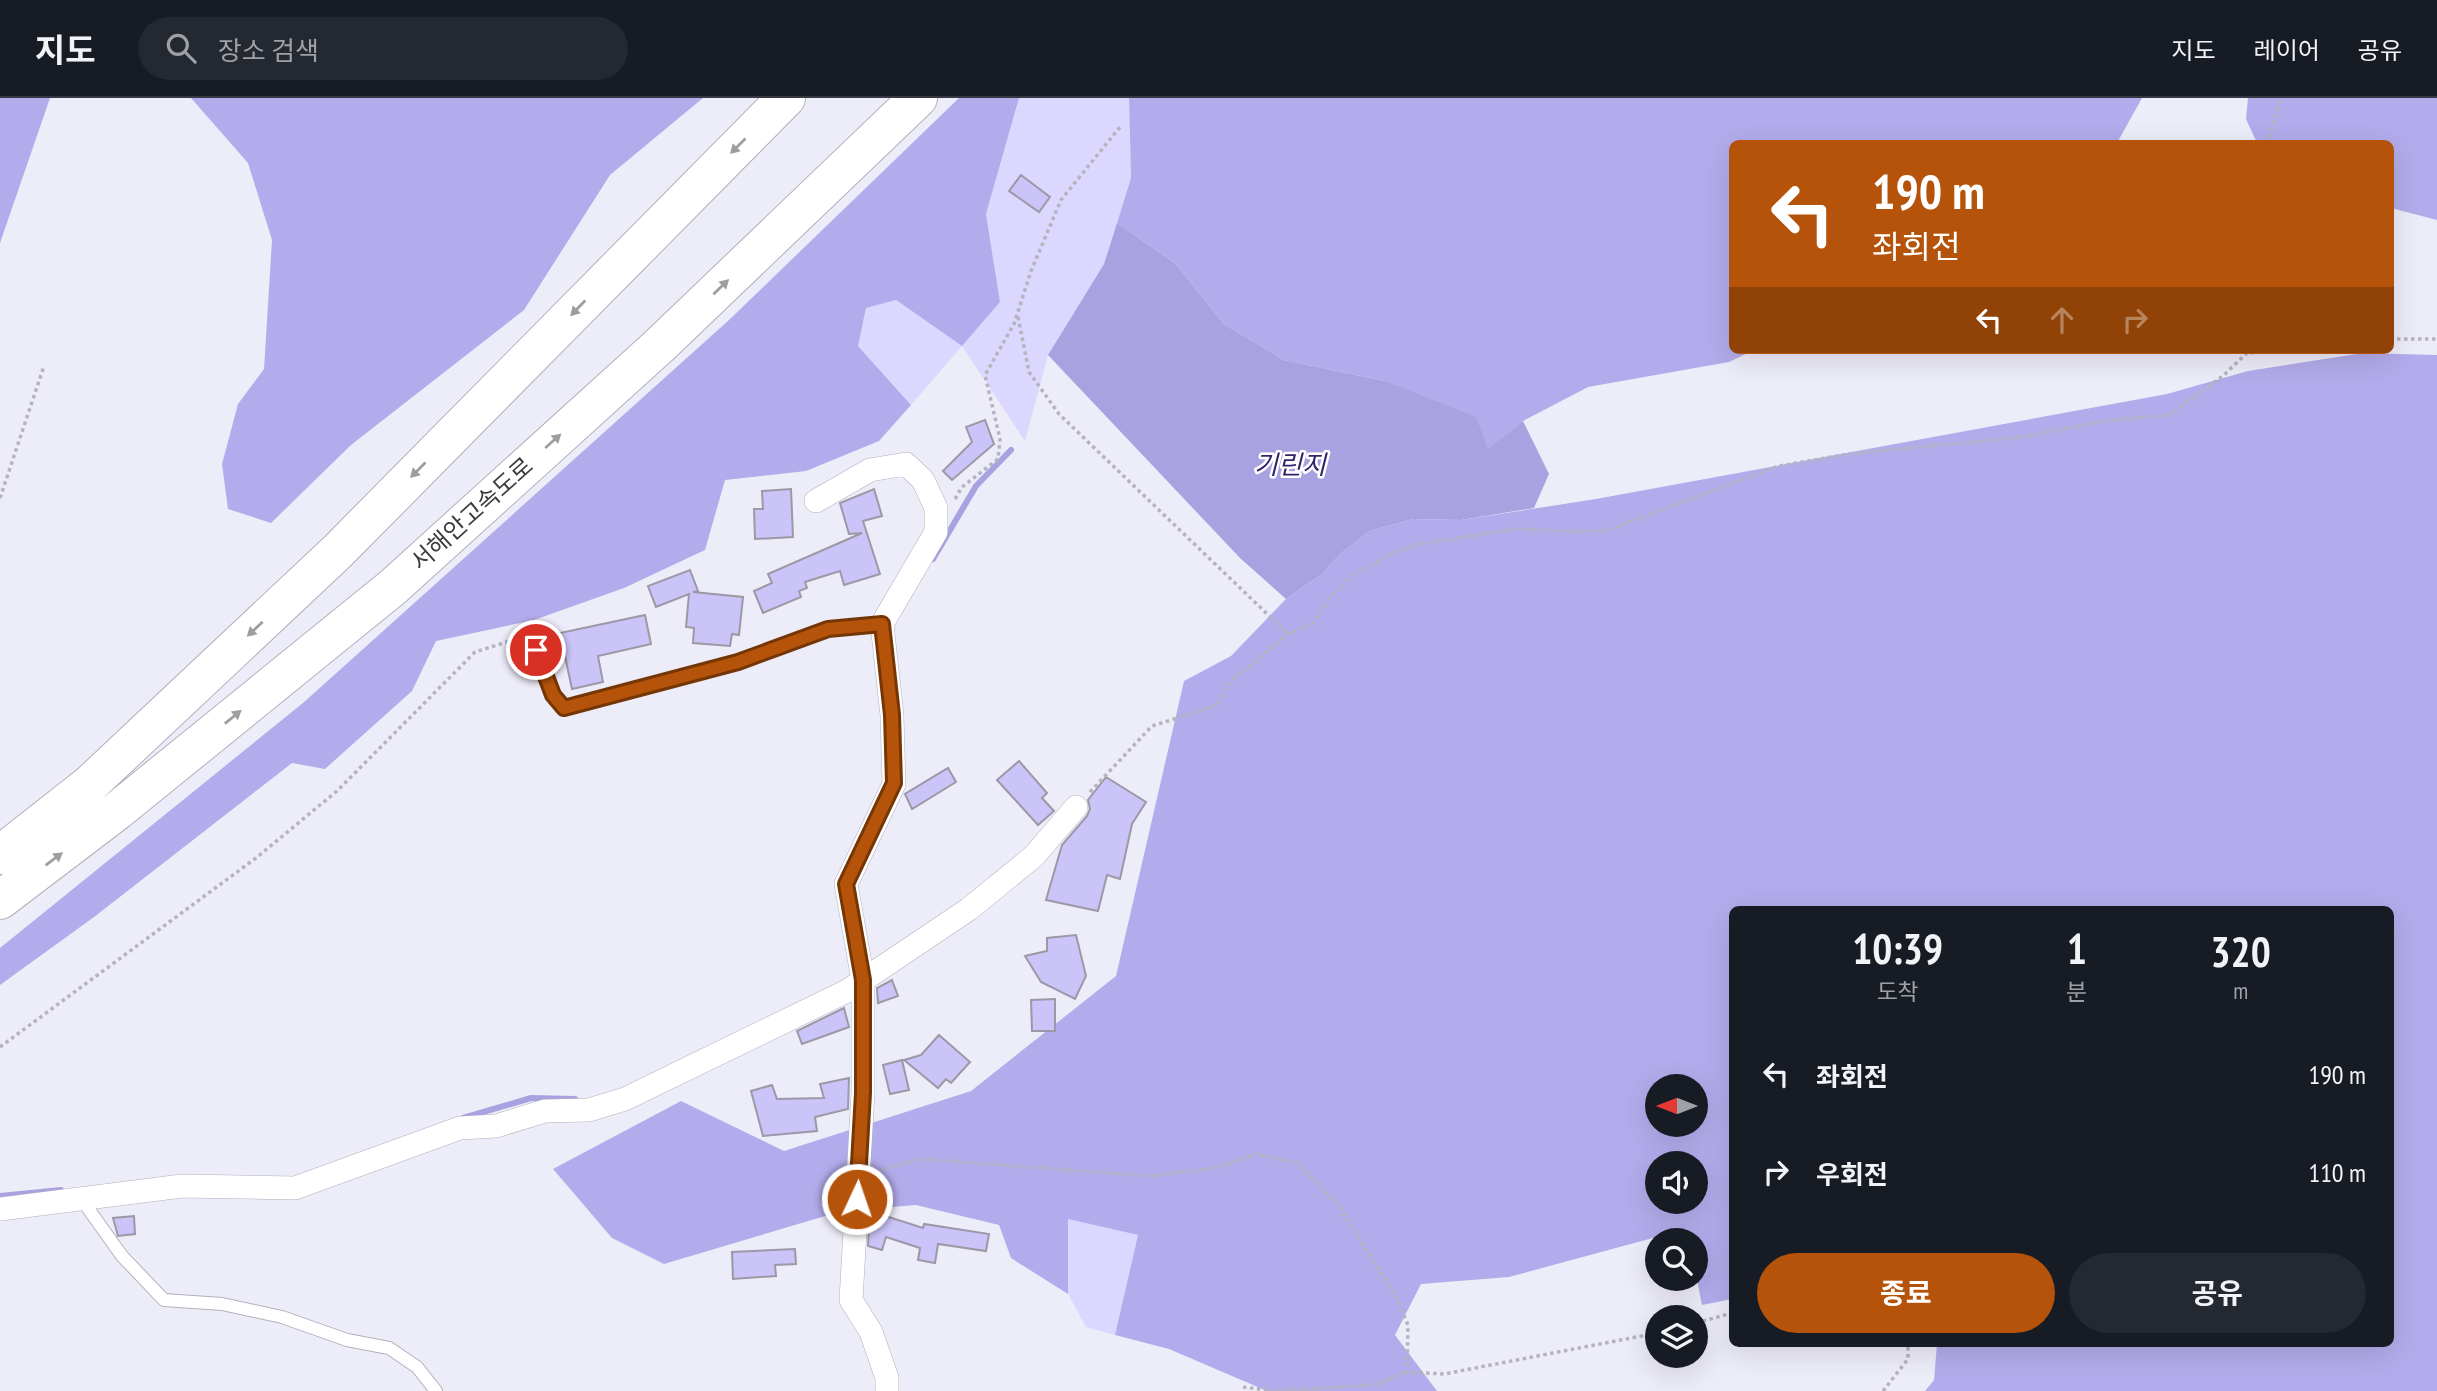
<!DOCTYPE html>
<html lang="ko">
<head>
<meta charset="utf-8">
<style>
  :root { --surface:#171b24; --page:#242831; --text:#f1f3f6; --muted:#9ea1a6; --line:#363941; --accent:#b45309 }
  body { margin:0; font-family:"PT Sans Narrow","Noto Sans KR",sans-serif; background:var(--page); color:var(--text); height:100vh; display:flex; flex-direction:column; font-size:26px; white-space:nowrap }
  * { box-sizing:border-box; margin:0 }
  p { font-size:23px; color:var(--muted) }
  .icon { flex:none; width:38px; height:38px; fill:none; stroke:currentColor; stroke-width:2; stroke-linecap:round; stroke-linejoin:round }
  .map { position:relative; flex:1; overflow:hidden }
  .panel { position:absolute; left:1729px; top:808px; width:665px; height:441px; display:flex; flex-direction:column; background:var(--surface); border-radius:10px; box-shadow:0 7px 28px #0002 }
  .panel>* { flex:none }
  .top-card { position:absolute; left:1729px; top:42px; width:665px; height:214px; border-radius:10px; box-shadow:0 7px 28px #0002; background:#b45309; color:#fff; overflow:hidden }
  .needle { width:46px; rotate:270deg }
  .fabs { position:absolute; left:1645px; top:976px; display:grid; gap:14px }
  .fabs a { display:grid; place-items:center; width:63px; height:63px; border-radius:50%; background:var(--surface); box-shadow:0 7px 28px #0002; font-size:35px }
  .pin { position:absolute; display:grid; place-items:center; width:60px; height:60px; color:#fff; margin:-30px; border:4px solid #fff; border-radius:50%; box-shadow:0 2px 7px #0007 }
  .me { position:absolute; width:77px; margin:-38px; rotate:3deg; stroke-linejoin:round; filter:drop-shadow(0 0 5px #0008) }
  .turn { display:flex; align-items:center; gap:24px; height:147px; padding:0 28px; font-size:32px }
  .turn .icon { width:91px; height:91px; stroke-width:2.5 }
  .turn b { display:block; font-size:49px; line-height:60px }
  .lanes { display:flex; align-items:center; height:66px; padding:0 28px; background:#0003; justify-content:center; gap:35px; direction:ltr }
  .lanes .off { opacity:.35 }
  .eta { display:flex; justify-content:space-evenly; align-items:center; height:119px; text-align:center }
  .eta b { font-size:42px; font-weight:700; line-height:49px }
  .action { display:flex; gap:14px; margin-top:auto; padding:14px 28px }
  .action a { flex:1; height:80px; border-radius:42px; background:var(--accent); color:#fff; font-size:28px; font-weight:700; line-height:80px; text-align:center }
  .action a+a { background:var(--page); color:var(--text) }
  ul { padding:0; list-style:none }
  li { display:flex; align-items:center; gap:21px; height:98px; padding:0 28px }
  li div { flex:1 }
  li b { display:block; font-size:26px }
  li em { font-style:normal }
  header { display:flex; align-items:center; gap:42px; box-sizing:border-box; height:98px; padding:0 35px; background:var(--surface); border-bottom:2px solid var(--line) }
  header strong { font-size:33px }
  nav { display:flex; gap:38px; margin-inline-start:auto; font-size:24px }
  .search { width:490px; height:63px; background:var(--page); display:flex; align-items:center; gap:18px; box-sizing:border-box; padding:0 24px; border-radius:38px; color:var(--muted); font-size:26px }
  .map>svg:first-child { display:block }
  .green { fill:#dbd7fe }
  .forest { fill:#b3acec; fill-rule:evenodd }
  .water { fill:#a9a2e1 }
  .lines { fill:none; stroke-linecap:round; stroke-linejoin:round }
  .stream { stroke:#a9a2e1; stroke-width:6 }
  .building { fill:#cac4f9; stroke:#9a99a5; stroke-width:2 }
  .service-casing { stroke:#b1b0bc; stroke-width:14 }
  .minor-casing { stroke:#b1b0bc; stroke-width:24 }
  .motorway-casing { stroke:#b1b0bc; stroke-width:40 }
  .path { stroke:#b4b3be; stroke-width:3.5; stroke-dasharray:3.5 3.5; stroke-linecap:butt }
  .service { stroke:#fff; stroke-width:12 }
  .minor { stroke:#fff; stroke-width:23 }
  .motorway { stroke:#fff; stroke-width:38 }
  .oneway { fill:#9e9da0 }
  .route-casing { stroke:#753606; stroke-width:18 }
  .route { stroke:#b45309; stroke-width:12 }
  .labels { text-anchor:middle; stroke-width:5; stroke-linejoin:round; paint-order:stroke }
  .street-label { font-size:24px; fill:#3c3b40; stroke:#fff }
  .water-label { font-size:26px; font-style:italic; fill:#33216a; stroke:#fff }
</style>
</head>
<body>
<header>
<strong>지도</strong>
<div class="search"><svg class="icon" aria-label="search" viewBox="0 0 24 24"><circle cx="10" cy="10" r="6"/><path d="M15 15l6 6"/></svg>장소 검색</div>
<nav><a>지도</a><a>레이어</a><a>공유</a></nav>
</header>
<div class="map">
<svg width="2437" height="1293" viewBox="0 0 2437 1293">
  <rect width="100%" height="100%" fill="#edecf9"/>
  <path class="green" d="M1019,0H1129L1131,80L1104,166L1048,257L1025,343L962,248L911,307L858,248L866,210L896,202L962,248L1000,204L986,116Z
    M1068,1121L1138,1137L1115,1237L1086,1229L1068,1196Z"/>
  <path class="forest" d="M0,0H50L0,145Z
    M191,0H703L610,77L524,212L351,347L271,425L228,411L222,366L238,306L264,271L272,142L248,65Z
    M959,0H1019L986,116L1000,204L962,248L896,202L866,210L858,248L911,307L879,343L806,373L725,382L705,452L624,490L534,522L436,543L412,593L325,671L292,665L94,819L0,887V850L303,605L729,222Z
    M1129,0H2142L2117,45L1732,46V252H1754L1729,264L1588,289L1523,323L1488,352L1385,283L1284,262L1224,226L1176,166L1117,125L1131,80Z
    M2248,0H2437V122L2391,110L2390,46L2257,45L2246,21Z
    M2363,255L2437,257V1293H1925L1934,1282L1937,1246H2390V812H1732V1201L1702,1207L1696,1177V1143H1689L1686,1131L1509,1179L1421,1186L1395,1237L1437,1293H1267L1169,1251L1115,1237L1138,1137L1068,1121V1196L1011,1160L999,1127L916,1107L842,1113L664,1166L612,1140L553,1071L681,1003L784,1053L971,993L1116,878L1184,583L1231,558L1286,501L1322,476L1340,456L1370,433L1413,421L1461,422L1596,401L2167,296L2248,273ZM1657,989H1696V1027H1657ZM1657,1066H1696V1104H1657Z"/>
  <path class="water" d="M1117,125L1176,166L1224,226L1284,262L1385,283L1476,319L1488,351L1523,323L1549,376L1534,410L1461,422L1413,421L1370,433L1340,456L1322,476L1286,501L1240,460L1048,257L1104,166Z"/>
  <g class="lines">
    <path class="stream" d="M933,461L976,388L1011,352
      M463,1020L531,1000L575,1001
      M0,1098L61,1092"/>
  </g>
  <path class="building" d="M1021,77L1050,99L1039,114L1009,93Z
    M985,322L994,346L952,382L943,373L972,344L966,329Z
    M791,391L793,439L755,441L754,411H763L762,393Z
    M874,391L882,418L863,423L880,476L844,487L840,473L805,484L807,490L799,493L801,499L763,515L754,493L772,485L768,476L862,435L849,436L840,405Z
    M690,472L698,493L693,494L743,499L739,537L732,536L730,548L693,545L694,530L686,529L689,496L656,509L648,488Z
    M645,517L651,546L598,558L603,584L572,591L560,535Z
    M1019,663L1047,695L1042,700L1054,713L1038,727L997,682Z
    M948,670L956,684L912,711L905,696Z
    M1106,679L1146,704L1132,726L1120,781L1107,777L1098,813L1046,802L1062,747L1087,718L1090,711L1088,702Z
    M1076,837L1086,878L1075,901L1041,884L1025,858L1047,853V840Z
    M892,882L898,898L878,905L877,890Z
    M1055,901V933H1032L1031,902Z
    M844,910L849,929L802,946L797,933Z
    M939,937L970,964L951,985L946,981L938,990L904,962L921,957Z
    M902,962L909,992L890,996L883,967Z
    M849,980L848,1011L815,1019L817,1033L763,1038L751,993L772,987L777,1001L824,1000L820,986Z
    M870,1113L923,1130L924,1126L989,1136L986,1153L938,1146L935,1165L918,1162L920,1150L886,1139L882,1152L868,1148Z
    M134,1118L135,1136L118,1138L113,1120Z
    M795,1151L796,1166L775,1167L776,1178L733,1181L732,1154Z"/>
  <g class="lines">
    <defs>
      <path id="service" d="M536,552L553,597L564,610L738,564L828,531L882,526
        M82,1102L122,1158L164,1202L222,1206L282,1219L347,1242L389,1250L417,1269L436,1293"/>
      <path id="minor" d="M816,403L870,372L906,366L923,382L936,410V434L882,526L892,617L894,686L846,786L863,882V995L851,1202L871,1234L887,1280V1293
        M0,1111L182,1088L295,1090L460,1030L496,1028L545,1013L589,1012L625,1001L847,893L969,811L1034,758L1076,709"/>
      <path id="motorway" d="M0,757L89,687L338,453L786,0
        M0,802L117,713L393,489L659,248L918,0"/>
    </defs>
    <use href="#service" class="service-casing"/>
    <use href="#minor" class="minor-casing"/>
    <use href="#motorway" class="motorway-casing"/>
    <path class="path" d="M2267,46L2281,0
      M1018,219L1029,274L1059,316L1288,536
      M2390,241H2437
      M2251,255L2273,252
      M0,400L44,268
      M955,401L962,389L998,361L1000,341L985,277L1014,226L1031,173L1061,102L1120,29
      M1090,694L1152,628L1218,607L1229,585L1288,536L1313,525L1331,498L1354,477L1389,457L1413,447L1517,431L1579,434L1608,432L1779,368L1849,356L2023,339L2105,323L2170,317L2224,277L2250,252
      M0,949L256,760L337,693L475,554L513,542L521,546
      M881,1072L921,1061L1150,1078L1215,1070L1257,1056L1297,1065L1339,1108L1395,1197L1408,1227L1407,1274L1444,1276L1657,1235
      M1696,1225L1732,1215
      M1243,1289L1275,1293L1374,1287L1407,1274
      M1883,1293L1908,1261V1246"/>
    <use href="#service" class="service"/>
    <use href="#minor" class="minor"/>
    <use href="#motorway" class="motorway"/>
  </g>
  <defs><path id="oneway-solid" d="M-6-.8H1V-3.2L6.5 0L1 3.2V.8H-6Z" transform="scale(1.75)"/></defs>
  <g class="oneway">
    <use href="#oneway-solid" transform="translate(738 48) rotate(135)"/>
    <use href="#oneway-solid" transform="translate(721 189) rotate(-44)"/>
    <use href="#oneway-solid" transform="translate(578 210) rotate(134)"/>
    <use href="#oneway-solid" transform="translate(553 343) rotate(-42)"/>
    <use href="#oneway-solid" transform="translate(418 372) rotate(135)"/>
    <use href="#oneway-solid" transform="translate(255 531) rotate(137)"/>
    <use href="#oneway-solid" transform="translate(233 619) rotate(-39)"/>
    <use href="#oneway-solid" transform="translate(54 761) rotate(-37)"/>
  </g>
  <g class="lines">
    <defs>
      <path id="route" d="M536,552L553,597L564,610L738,564L828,531L882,526L892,617L894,685L846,786L863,882V995L857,1101"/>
    </defs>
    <use href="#route" class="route-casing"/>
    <use href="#route" class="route"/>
  </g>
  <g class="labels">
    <g class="street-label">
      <text transform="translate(472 416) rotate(-42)" y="8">서해안고속도로</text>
    </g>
    <g class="water-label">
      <text x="1290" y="376">기린지</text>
    </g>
  </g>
</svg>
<div class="fabs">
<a><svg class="needle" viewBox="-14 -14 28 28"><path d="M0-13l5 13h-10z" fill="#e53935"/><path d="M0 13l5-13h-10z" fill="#9ea1a6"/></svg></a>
<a><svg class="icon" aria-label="sound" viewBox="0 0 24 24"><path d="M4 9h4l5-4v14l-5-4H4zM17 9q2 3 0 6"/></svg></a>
<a><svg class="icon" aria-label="search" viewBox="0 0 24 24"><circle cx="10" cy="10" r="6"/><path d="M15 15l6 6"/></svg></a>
<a><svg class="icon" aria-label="layers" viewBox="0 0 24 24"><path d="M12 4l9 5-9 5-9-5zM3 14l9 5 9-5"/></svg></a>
</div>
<div class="pin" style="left:536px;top:552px;background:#d93025"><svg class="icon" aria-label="arrive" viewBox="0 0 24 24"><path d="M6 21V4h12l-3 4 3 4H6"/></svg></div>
<svg class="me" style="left:857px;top:1101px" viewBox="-20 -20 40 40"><circle r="17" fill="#b45309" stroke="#fff" stroke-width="3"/><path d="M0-11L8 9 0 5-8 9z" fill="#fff"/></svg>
<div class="top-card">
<div class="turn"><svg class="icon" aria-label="left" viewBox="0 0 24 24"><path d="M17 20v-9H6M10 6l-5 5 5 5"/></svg><div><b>190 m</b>좌회전</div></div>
<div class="lanes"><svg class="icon" aria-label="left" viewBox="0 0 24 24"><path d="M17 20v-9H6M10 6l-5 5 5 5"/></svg><svg class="icon off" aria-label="ahead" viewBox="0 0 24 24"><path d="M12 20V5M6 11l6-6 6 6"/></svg><svg class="icon off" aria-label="right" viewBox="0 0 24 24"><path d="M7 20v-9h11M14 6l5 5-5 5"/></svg></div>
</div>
<section class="panel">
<div class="eta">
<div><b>10:39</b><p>도착</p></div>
<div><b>1</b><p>분</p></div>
<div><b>320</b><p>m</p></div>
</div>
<ul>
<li><svg class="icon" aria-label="left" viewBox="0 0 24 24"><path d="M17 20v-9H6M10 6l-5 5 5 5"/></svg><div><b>좌회전</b></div><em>190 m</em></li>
<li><svg class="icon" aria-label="right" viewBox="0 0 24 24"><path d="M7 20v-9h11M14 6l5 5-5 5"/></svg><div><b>우회전</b></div><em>110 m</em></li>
</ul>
<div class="action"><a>종료</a><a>공유</a></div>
</section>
</div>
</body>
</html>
